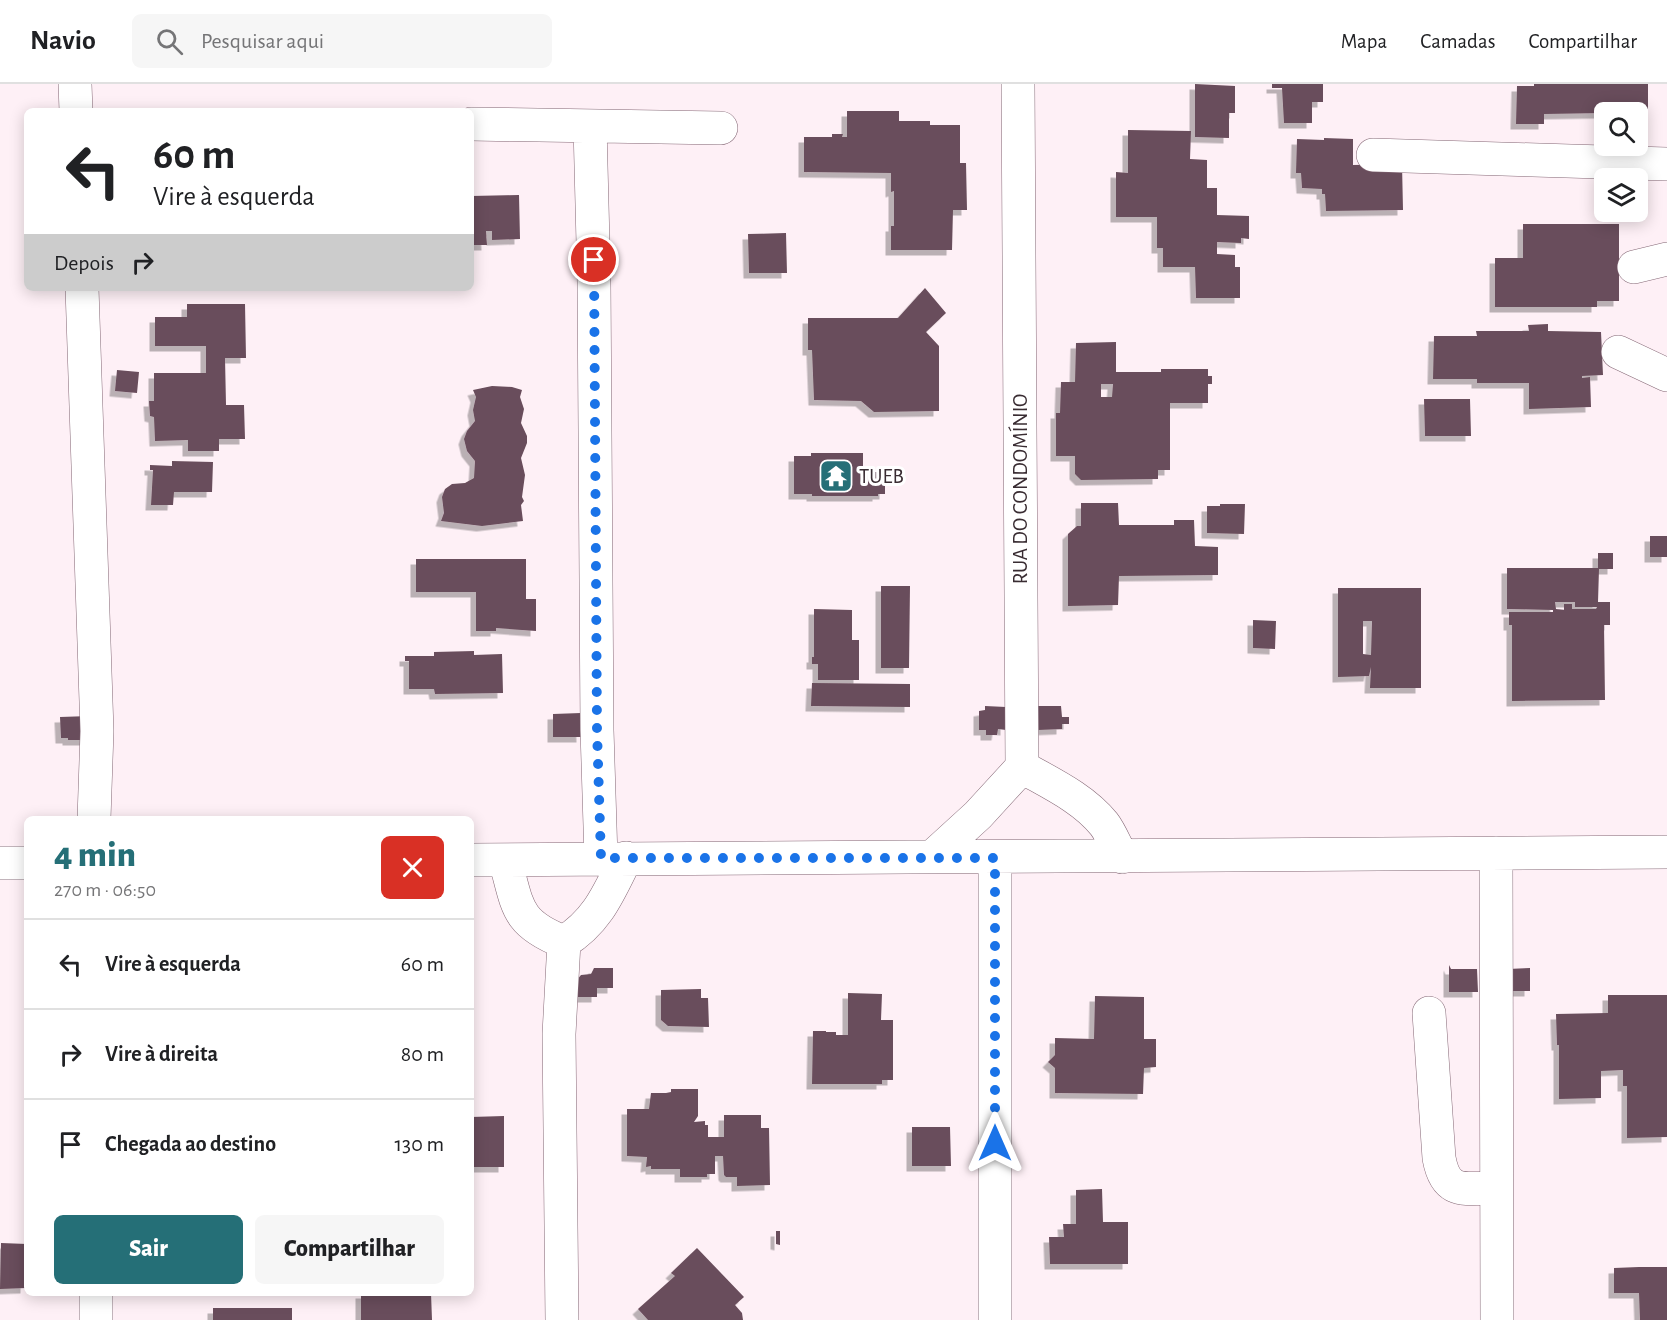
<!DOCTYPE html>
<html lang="pt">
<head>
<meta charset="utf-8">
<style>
  :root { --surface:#fff; --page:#f6f6f6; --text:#202124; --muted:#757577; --line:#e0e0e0; --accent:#256f77 }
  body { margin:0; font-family:"Alegreya Sans",sans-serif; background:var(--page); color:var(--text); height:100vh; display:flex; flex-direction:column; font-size:22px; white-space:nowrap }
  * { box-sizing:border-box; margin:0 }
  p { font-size:20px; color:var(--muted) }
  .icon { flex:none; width:33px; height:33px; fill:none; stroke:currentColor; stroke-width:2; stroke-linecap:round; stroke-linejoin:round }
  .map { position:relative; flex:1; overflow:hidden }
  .details { position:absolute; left:24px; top:732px; width:450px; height:480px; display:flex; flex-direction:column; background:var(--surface); border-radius:9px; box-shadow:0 3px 15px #0003 }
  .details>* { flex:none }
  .banner { position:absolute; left:24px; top:24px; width:450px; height:183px; border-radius:9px; box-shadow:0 3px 15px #0003; background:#fff; color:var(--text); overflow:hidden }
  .buttons { position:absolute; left:1594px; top:18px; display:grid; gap:12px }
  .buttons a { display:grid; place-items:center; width:54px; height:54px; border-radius:9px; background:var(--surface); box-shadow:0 3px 15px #0003; font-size:30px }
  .pin { position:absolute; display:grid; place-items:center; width:51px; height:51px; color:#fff; margin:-26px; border:3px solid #fff; border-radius:50%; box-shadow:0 2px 6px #0007 }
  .me { position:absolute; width:66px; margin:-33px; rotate:0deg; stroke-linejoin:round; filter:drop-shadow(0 0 4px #0008) }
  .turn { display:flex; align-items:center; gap:21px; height:126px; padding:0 30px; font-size:27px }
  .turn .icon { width:78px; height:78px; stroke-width:2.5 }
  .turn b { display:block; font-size:42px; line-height:51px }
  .then { display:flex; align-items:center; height:57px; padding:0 30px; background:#0003; gap:12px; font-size:22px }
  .round { display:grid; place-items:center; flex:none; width:63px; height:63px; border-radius:9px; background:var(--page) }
  .summary { display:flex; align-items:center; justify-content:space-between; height:102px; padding:0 30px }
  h1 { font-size:36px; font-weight:800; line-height:45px; color:var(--accent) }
  .cta { display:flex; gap:12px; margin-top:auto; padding:12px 30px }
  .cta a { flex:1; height:69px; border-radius:9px; background:var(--accent); color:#fff; font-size:24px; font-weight:800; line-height:69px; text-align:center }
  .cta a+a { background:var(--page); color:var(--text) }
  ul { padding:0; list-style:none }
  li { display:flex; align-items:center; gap:18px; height:90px; padding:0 30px; border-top:2px solid var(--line) }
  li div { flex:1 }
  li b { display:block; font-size:22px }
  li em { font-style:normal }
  header { display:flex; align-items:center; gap:36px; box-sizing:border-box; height:84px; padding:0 30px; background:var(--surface); border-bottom:2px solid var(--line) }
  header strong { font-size:28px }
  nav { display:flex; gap:33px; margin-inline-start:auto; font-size:21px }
  .search { width:420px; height:54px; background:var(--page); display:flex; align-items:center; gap:15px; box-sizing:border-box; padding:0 21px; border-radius:9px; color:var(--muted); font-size:22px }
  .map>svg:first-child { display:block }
  .building { fill:#694d5b; fill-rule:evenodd; filter:url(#shadow) }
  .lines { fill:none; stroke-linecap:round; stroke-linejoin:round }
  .minor-casing { stroke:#856876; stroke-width:34 }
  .minor { stroke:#fff; stroke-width:33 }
  .route { stroke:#1a73e8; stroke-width:10; stroke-dasharray:0 18 }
  .labels { text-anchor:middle; stroke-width:6; stroke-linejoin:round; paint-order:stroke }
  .poi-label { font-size:21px; fill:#392c32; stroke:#fff; text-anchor:start }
  .street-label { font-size:21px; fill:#392c32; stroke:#fff }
</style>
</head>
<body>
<header>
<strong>Navio</strong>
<div class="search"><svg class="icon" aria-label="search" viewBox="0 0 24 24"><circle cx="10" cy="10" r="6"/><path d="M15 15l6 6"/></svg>Pesquisar aqui</div>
<nav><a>Mapa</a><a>Camadas</a><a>Compartilhar</a></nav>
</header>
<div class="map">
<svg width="1667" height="1236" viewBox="0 0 1667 1236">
  <defs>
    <filter id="shadow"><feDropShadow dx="-5.5" dy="5.5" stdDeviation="0" flood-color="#0004"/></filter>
  </defs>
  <rect width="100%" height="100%" fill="#fef0f6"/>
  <path class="building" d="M1195,0L1235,2V29H1229V54L1195,53Z
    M1272,0H1323V18H1312V39H1284L1282,4H1272Z
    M1534,0H1648V25H1612V28L1605,29L1544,30V40H1516L1517,2H1534Z
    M847,27H899V37H930V41H960V79H966L967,126H953L952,166H891V142H894V107L891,108V89L804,88V53H832V50H843L842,53H847Z
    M1128,46L1191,47L1190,75L1207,76V104H1217V131L1249,132V155L1241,154V159L1217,158V170L1235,171V183H1240V214H1196L1195,183H1163V164H1157V133H1116V88L1128,89Z
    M1324,54L1353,55V81L1402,80L1403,126L1326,127L1325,110H1322V105L1302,104L1301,89H1296L1297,55L1324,56Z
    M519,111L520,155L492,156V147H486L487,161H471V112Z
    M1523,140H1619V217H1597V223H1495V174H1523Z
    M786,149L787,189H749L748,150Z
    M925,204L946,229L926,248L939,262V327L874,328L861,317L814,316L812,266H808V234H898Z
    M187,220H245L246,274H225L226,321H244L245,355H219V367H188V356L155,357L154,333L150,332L149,317H154V289H206V262H155V233H187Z
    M1548,240V247L1601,248L1603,291L1582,292V294L1590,293L1591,323L1529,325V299H1477V295H1433L1434,252H1477L1476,247H1529L1528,241Z
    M1116,258V288H1161V285H1208V292H1212V300H1208V319H1170V386H1158V395L1081,396L1075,390V372H1056V329H1060L1061,298H1075L1076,259ZM1101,300H1113L1112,313H1101Z
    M117,286L139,288L137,309L115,307Z
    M492,302L512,303L522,306L520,313L524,325L521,339L527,352V359L521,374L525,391L522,413L524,417L521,421L523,437L482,442L441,437L444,429L442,413L445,405L452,400L465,399L474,394L475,377L467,367L464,355L467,347L475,337L473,326L476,313L473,306Z
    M1424,315H1470L1471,352H1425Z
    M811,369H863V388H878V397H885V410H878V412H812V410H794V372H811Z
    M172,377L213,378L212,408H174L173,421H151L153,386H150V381L172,382Z
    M1081,419H1118L1119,441H1174V436H1194L1195,462L1218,463V491L1119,492L1118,521L1068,522V450L1077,442H1081Z
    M1220,420H1245L1244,450L1207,449V422H1220Z
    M1650,452H1667V473H1650Z
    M1598,469H1613V485H1599L1598,518H1610V541H1604L1605,616L1512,617V541H1509V528H1553V526L1507,525V484H1598ZM1555,518H1575V523H1597L1596,525H1572V520H1564V526L1556,525Z
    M416,475H526V515H536V547L496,544V547H476V508H416Z
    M881,502H910L909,584H881Z
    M1338,504H1421V604H1370L1371,583L1369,592L1338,593ZM1363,537H1372L1371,571L1363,570Z
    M814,525L852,526V556H859V596H818V580H812V573H814Z
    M1253,536L1276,537L1275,565L1253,564Z
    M474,567V571L502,570L503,609L435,610L434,605H409V577H405V572H434V568Z
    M812,599L910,600V623L811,622Z
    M985,622L1006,623V646L998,645L997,651H986V646H979V627L985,626Z
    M1037,622H1061L1062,633H1069V640H1062V645L1038,646Z
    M581,629L582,653H553V630Z
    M90,632V656H68V654H61L60,633Z
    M1449,881L1451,885H1477L1478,908H1449Z
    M594,884H613V904H597V913H576V897L581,891L591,890Z
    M1530,884V907H1507L1508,885Z
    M701,905V914H708L709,943L668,942L661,936V906Z
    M848,909L882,910L881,936H893V996H882V1000H812L813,947H826V948H836V951H848Z
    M1608,911H1667V1053L1627,1054V1002H1623V986L1601,987V1014L1559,1015V961H1557L1556,930L1608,929Z
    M1095,912L1144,913V955H1156V983L1144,984L1143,1010L1055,1009V984L1048,978L1055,971V954L1094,955Z
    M671,1005H698V1032L694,1038L705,1037V1041H708V1053H724V1031H761V1044H769L770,1101L737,1102V1093H726L724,1091L723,1072H715V1090H707V1093H680V1085H651V1082L646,1083L647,1073L627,1072V1025H649L651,1009H666L671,1008Z
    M504,1032V1083H473V1081H471V1033Z
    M912,1043H950L951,1082H912Z
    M1102,1105L1103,1138H1128V1180H1050L1049,1153H1064L1063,1140H1076V1106Z
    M776,1147H780V1161L776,1160Z
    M1,1159L27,1160L26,1204L0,1205Z
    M697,1164L744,1213L735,1221L742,1229L743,1236H648L638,1225L675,1192L671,1189Z
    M1639,1183H1667V1236H1640L1639,1209H1614V1184Z
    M361,1209H431L432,1236H361Z
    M213,1224H292V1236H213Z"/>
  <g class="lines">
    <defs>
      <path id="minor" d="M75,0L76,27
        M471,40L721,44
        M590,42L594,198L597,646L601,774
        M1373,71L1667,80
        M1634,183L1667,175
        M82,204L97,647L94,735
        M1618,268L1667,291
        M1022,683C1050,699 1083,714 1104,740C1111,749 1116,763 1122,773
        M1496,769L1497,1236
        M932,773L978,731L1022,683L1018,0
        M995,774V1236
        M471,776L1667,768
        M505,776C518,822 515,839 564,858
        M0,779H27
        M564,858C598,837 609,808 626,774
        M1429,929L1439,1074C1446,1112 1465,1104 1496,1104
        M96,1209V1236
        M562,1236L559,950L564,858"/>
    </defs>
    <use href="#minor" class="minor-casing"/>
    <use href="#minor" class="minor"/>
  </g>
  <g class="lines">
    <path class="route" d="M594,176L597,646L601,774H995V1059"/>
  </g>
  <defs>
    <symbol id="temple-square" viewBox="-11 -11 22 22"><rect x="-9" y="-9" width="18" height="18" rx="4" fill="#256f77" stroke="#fff"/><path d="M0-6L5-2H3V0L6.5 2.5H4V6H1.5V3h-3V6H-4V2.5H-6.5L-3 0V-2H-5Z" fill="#fff"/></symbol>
  </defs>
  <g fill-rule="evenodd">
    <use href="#temple-square" x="817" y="373" width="38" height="38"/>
  </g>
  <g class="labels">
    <g class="poi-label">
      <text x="859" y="399">TUEB</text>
    </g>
    <g class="street-label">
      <text transform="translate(1020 405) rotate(-90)" y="7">RUA DO CONDOMÍNIO</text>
    </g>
  </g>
</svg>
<div class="buttons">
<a><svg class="icon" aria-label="search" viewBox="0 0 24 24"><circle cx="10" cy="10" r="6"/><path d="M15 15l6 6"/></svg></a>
<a><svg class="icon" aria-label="layers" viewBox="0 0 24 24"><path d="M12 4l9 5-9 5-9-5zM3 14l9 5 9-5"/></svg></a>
</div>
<div class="pin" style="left:594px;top:176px;background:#d93025"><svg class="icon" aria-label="arrive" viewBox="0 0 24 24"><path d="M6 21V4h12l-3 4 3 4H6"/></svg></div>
<svg class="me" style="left:995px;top:1059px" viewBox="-20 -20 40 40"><path d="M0-17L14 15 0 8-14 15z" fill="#1a73e8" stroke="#fff" stroke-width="4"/></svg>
<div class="banner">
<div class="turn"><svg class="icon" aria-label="left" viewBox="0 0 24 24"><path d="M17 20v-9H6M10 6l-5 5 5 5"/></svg><div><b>60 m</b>Vire à esquerda</div></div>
<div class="then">Depois<svg class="icon" aria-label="right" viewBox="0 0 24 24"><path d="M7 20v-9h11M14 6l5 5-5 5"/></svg></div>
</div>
<section class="details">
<div class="summary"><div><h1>4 min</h1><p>270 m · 06:50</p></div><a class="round" style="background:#d93025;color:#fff"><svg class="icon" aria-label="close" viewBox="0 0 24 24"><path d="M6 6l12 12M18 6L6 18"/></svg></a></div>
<ul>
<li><svg class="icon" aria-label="left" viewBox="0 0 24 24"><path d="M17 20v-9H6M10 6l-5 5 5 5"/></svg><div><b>Vire à esquerda</b></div><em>60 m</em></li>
<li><svg class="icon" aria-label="right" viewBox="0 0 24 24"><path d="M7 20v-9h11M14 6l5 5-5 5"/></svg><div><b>Vire à direita</b></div><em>80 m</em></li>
<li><svg class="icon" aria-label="arrive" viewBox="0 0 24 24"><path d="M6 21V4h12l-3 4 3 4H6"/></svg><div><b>Chegada ao destino</b></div><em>130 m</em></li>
</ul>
<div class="cta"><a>Sair</a><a>Compartilhar</a></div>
</section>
</div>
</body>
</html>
